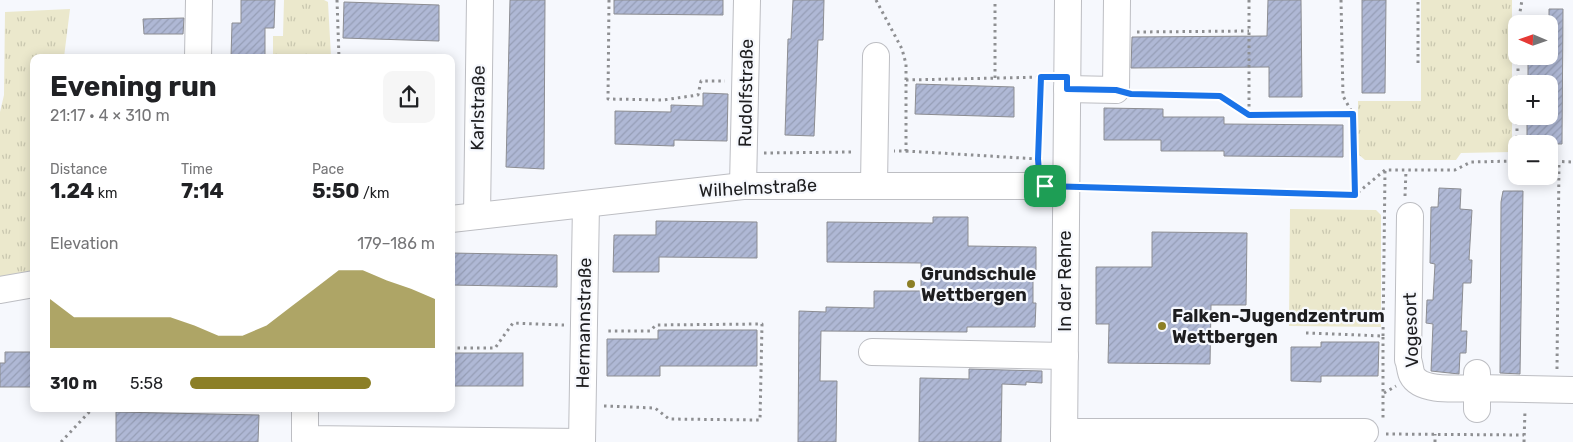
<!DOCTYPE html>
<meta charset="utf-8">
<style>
body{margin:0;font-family:Rubik,sans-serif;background:#f6f6f6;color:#202124;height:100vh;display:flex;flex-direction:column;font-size:19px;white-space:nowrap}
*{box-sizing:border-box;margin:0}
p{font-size:16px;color:#757577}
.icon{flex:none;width:28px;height:28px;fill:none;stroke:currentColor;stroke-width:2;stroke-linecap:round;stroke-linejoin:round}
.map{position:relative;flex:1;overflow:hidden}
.panel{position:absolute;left:30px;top:54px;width:425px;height:358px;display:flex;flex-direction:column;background:#fff;border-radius:10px;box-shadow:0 2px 12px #0003}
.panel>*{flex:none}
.needle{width:32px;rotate:272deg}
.tools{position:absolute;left:1508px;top:15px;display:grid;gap:10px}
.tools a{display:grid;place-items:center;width:50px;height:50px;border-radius:10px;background:#fff;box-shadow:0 2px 12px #0003;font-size:25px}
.pin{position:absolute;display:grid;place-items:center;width:42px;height:42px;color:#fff;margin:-21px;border-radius:10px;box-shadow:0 2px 8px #0006}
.round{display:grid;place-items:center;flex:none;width:52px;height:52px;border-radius:10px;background:#f6f6f6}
.head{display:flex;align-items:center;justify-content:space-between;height:85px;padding:0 20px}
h1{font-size:28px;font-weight:700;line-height:38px}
.figures{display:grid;grid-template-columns:repeat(3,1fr);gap:8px;height:85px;padding:5px 20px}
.figures div{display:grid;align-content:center}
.figures b{font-size:21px;font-weight:700}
.figures small{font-size:14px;font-weight:400}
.figures p{font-size:14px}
.chart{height:140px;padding:10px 20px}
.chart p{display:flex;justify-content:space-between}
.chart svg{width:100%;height:90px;margin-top:5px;fill:#8c7f26;opacity:.7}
ul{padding:0 20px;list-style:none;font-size:16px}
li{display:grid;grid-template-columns:80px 60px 1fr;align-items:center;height:38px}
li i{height:12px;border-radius:6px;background:#8c7f26}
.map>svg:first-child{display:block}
.park{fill:url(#park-tufts)}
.building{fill:url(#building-hatch);stroke:#8c8d92}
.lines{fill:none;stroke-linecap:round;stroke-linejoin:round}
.minor-casing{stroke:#bdbec3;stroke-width:28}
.path{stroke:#8e8f92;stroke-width:3;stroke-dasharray:2.5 4;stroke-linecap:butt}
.minor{stroke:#fff;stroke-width:26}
.route-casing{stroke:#fff;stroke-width:10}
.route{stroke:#1a73e8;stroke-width:6}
.poi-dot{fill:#8c7f26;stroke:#f6f8fd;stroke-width:2}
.labels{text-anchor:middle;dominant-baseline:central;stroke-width:4.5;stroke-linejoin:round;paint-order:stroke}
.street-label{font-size:18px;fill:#1d1d1f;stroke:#f6f8fd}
.poi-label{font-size:18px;font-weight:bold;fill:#1d1d1f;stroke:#f6f8fd;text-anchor:start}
</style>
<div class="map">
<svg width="1573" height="442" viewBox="0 0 1573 442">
<defs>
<pattern id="park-tufts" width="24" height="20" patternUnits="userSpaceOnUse" patternTransform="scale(1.25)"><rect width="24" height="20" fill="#ebe8cc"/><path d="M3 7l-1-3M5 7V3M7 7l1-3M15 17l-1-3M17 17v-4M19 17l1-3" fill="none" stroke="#c9c7af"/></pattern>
<pattern id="building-hatch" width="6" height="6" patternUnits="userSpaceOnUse" patternTransform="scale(1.25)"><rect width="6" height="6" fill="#afb8d5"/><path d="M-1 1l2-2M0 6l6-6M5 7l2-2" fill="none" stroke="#969eb6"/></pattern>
</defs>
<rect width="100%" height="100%" fill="#f6f8fd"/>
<g class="park">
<path d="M 284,0 L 324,0 L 328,2 L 331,57 L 273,57 L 273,36 L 283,36 Z"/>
<path d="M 1421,0 L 1512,0 L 1512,152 L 1461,153 L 1456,160 L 1365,160 L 1358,154 L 1358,101 L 1421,101 Z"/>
<path d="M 70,9 L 64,57 L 34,58 L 34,277 L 0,283 L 0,112 L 4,95 L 5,12 Z"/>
<path d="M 1290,209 L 1376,210 L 1381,215 L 1381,327 L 1289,326 Z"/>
</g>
<g class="building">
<path d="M 241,0 L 275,0 L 274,28 L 265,28 L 265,58 L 231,58 L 232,23 L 241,23 Z"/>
<path d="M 510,0 L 545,0 L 544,169 L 506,167 Z"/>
<path d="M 614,0 L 723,0 L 723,15 L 614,14 Z"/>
<path d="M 793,0 L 824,0 L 823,40 L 818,40 L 814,136 L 785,135 L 788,39 L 791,39 Z"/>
<path d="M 1268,0 L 1301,0 L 1302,97 L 1269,97 L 1269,67 L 1131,68 L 1132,37 L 1267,36 Z"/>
<path d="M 1362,0 L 1386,0 L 1385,93 L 1362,93 Z"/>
<path d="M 344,2 L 439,5 L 439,41 L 343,38 Z"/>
<path d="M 1549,9 L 1563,9 L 1562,144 L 1527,144 L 1527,116 L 1549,116 L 1549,84 L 1528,84 L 1528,56 L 1549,56 Z"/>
<path d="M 184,18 L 183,34 L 144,34 L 143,19 Z"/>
<path d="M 916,84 L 1014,87 L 1014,117 L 915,114 Z"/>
<path d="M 703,93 L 728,94 L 727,141 L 674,140 L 674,146 L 615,144 L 615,111 L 671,112 L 671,105 L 703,106 Z"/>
<path d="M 1104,108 L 1163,109 L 1163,117 L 1224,117 L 1224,124 L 1343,125 L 1343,157 L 1224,156 L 1224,151 L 1161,151 L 1161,140 L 1104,140 Z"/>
<path d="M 1439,188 L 1461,189 L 1460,209 L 1472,210 L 1469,260 L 1472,260 L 1471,283 L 1463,283 L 1461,331 L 1467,331 L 1466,353 L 1460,353 L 1459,374 L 1431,371 L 1433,324 L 1426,323 L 1427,300 L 1433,300 L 1435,264 L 1430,263 L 1431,207 L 1438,207 Z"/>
<path d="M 1503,191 L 1523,191 L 1520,374 L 1500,373 L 1501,202 Z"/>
<path d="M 933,217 L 968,217 L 968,246 L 1036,247 L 1036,270 L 1033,270 L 1033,303 L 1036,303 L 1035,327 L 967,327 L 967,332 L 821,331 L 820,381 L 837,381 L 836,442 L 798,442 L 799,311 L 826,312 L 826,307 L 874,308 L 874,291 L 921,291 L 921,263 L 827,262 L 827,222 L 933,223 Z"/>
<path d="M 656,221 L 757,222 L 757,258 L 659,257 L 659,272 L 613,272 L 614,235 L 656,235 Z"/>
<path d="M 1152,232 L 1247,233 L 1246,305 L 1211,305 L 1210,364 L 1108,363 L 1109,324 L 1096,324 L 1096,267 L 1152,267 Z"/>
<path d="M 451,253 L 557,255 L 557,287 L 451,285 Z"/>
<path d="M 658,330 L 757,330 L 757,366 L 660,366 L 660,376 L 607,376 L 607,339 L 658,339 Z"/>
<path d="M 1321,342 L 1379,342 L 1378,376 L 1321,376 L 1321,382 L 1291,381 L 1291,347 L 1321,347 Z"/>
<path d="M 5,352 L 34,352 L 34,387 L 0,387 L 0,363 L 5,363 Z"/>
<rect x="451" y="353" width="72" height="33"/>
<path d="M 969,369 L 1042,371 L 1042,383 L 1026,382 L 1026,385 L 1002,384 L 1001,442 L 919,442 L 920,378 L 969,379 Z"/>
<path d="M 116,412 L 259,415 L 258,442 L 116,442 Z"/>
</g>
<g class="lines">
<defs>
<g id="minor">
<path d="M 198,58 L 199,0"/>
<path d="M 1067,89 L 1116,90 L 1117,0"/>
<path d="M 874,185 L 876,56"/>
<path d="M 743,186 L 747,0"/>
<path d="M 477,216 L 480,0"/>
<path d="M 1410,216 L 1408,360 C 1410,364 1410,371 1412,375 C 1421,393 1460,388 1477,388 L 1477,373"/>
<path d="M 451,219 L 743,186 L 1066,186"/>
<path d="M 0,290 L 34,284"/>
<path d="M 872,352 L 1065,356"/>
<path d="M 305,408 L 305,439 L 582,442"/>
<path d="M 1477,409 L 1477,388 L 1573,390"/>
<path d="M 1064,432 L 1365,432"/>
<path d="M 582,442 L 586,204"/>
<path d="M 1064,442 L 1068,0"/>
</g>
</defs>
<use href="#minor" class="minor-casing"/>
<g class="path">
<path d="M 337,0 L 339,58"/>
<path d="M 609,0 L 608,99 L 663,100 L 698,95 L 701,81 L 725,81"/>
<path d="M 876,0 L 902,49 L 906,64 L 906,151 L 894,151"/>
<path d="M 1249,0 L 1249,115 L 1353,114"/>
<path d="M 1341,0 L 1343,96 L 1353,114 L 1355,195"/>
<path d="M 1518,24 L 1522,0"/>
<path d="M 1137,32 L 1249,31"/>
<path d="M 1418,63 L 1418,0"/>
<path d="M 995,78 L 995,0"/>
<path d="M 906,80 L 1047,77"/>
<path d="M 1518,84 L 1518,56"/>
<path d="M 1135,94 L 1220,96 L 1248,114"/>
<path d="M 1517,144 L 1517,116"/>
<path d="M 906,151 L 1038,159 L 1039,164"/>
<path d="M 764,153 L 853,152"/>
<path d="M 1038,159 L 1041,77"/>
<path d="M 1549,161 L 1573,162"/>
<path d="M 1086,187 L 1355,195 L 1385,170 L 1455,170 L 1471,162 L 1516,161"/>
<path d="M 1405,196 L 1406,170"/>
<path d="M 1306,333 L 1383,336 L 1383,418 L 1381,419"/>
<path d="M 1383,336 L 1385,171"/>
<path d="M 451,348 L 495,348 L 513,323 L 564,325"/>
<path d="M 1557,369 L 1559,161"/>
<path d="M 1384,393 L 1396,386"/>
<path d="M 604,406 L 655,408 L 669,419 L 760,420 L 762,324 L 656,325 L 650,331 L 605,331"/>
<path d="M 1386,434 L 1524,435"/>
<path d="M 61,442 L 93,408"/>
<path d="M 1435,442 L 1435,434"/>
<path d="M 1524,442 L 1525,410"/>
</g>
<use href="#minor" class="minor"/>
</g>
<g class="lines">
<defs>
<path id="route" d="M 1041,77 L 1067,77 L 1067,89 L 1116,90 L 1131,94 L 1220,96 L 1249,115 L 1353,114 L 1355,195 L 1045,186 L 1039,172 L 1038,159 Z"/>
</defs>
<use href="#route" class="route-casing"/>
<use href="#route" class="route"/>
</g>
<g class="poi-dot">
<circle cx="911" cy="284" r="5"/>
<circle cx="1162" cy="326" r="5"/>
</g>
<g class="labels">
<g class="street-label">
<text transform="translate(746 93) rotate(-89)">Rudolfstraße</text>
<text transform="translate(478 108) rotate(-89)">Karlstraße</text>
<text transform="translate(758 188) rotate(-3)">Wilhelmstraße</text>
<text transform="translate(1065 281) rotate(-90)">In der Rehre</text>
<text transform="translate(584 323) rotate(-89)">Hermannstraße</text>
<text transform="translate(1411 330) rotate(-92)">Vogesort</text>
</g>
<g class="poi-label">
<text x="921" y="274">Grundschule<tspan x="921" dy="21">Wettbergen</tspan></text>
<text x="1172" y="316">Falken-Jugendzentrum<tspan x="1172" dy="21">Wettbergen</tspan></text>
</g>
</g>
</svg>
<div class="tools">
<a><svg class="needle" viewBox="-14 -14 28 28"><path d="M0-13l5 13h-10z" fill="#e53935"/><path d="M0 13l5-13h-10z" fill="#757577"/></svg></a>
<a>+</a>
<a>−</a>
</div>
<div class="pin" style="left:1045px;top:186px;background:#1e9e55"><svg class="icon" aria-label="arrive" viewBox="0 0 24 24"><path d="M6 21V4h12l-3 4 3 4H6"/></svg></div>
<section class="panel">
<div class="head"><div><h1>Evening run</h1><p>21:17 · 4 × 310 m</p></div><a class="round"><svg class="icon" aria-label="share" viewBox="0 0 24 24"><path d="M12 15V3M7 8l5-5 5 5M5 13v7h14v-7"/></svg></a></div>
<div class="figures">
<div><p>Distance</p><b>1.24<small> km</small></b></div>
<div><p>Time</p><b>7:14</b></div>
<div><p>Pace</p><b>5:50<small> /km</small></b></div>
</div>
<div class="chart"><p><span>Elevation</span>179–186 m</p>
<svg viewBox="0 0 160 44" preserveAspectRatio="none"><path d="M0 44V20L10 29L20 29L30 29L40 29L50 29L60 33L70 38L80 38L90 33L100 24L110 15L120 6L130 6L140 11L150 15L160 20V44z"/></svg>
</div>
<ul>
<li><b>310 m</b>5:58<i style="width:74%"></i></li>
</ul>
</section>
</div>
